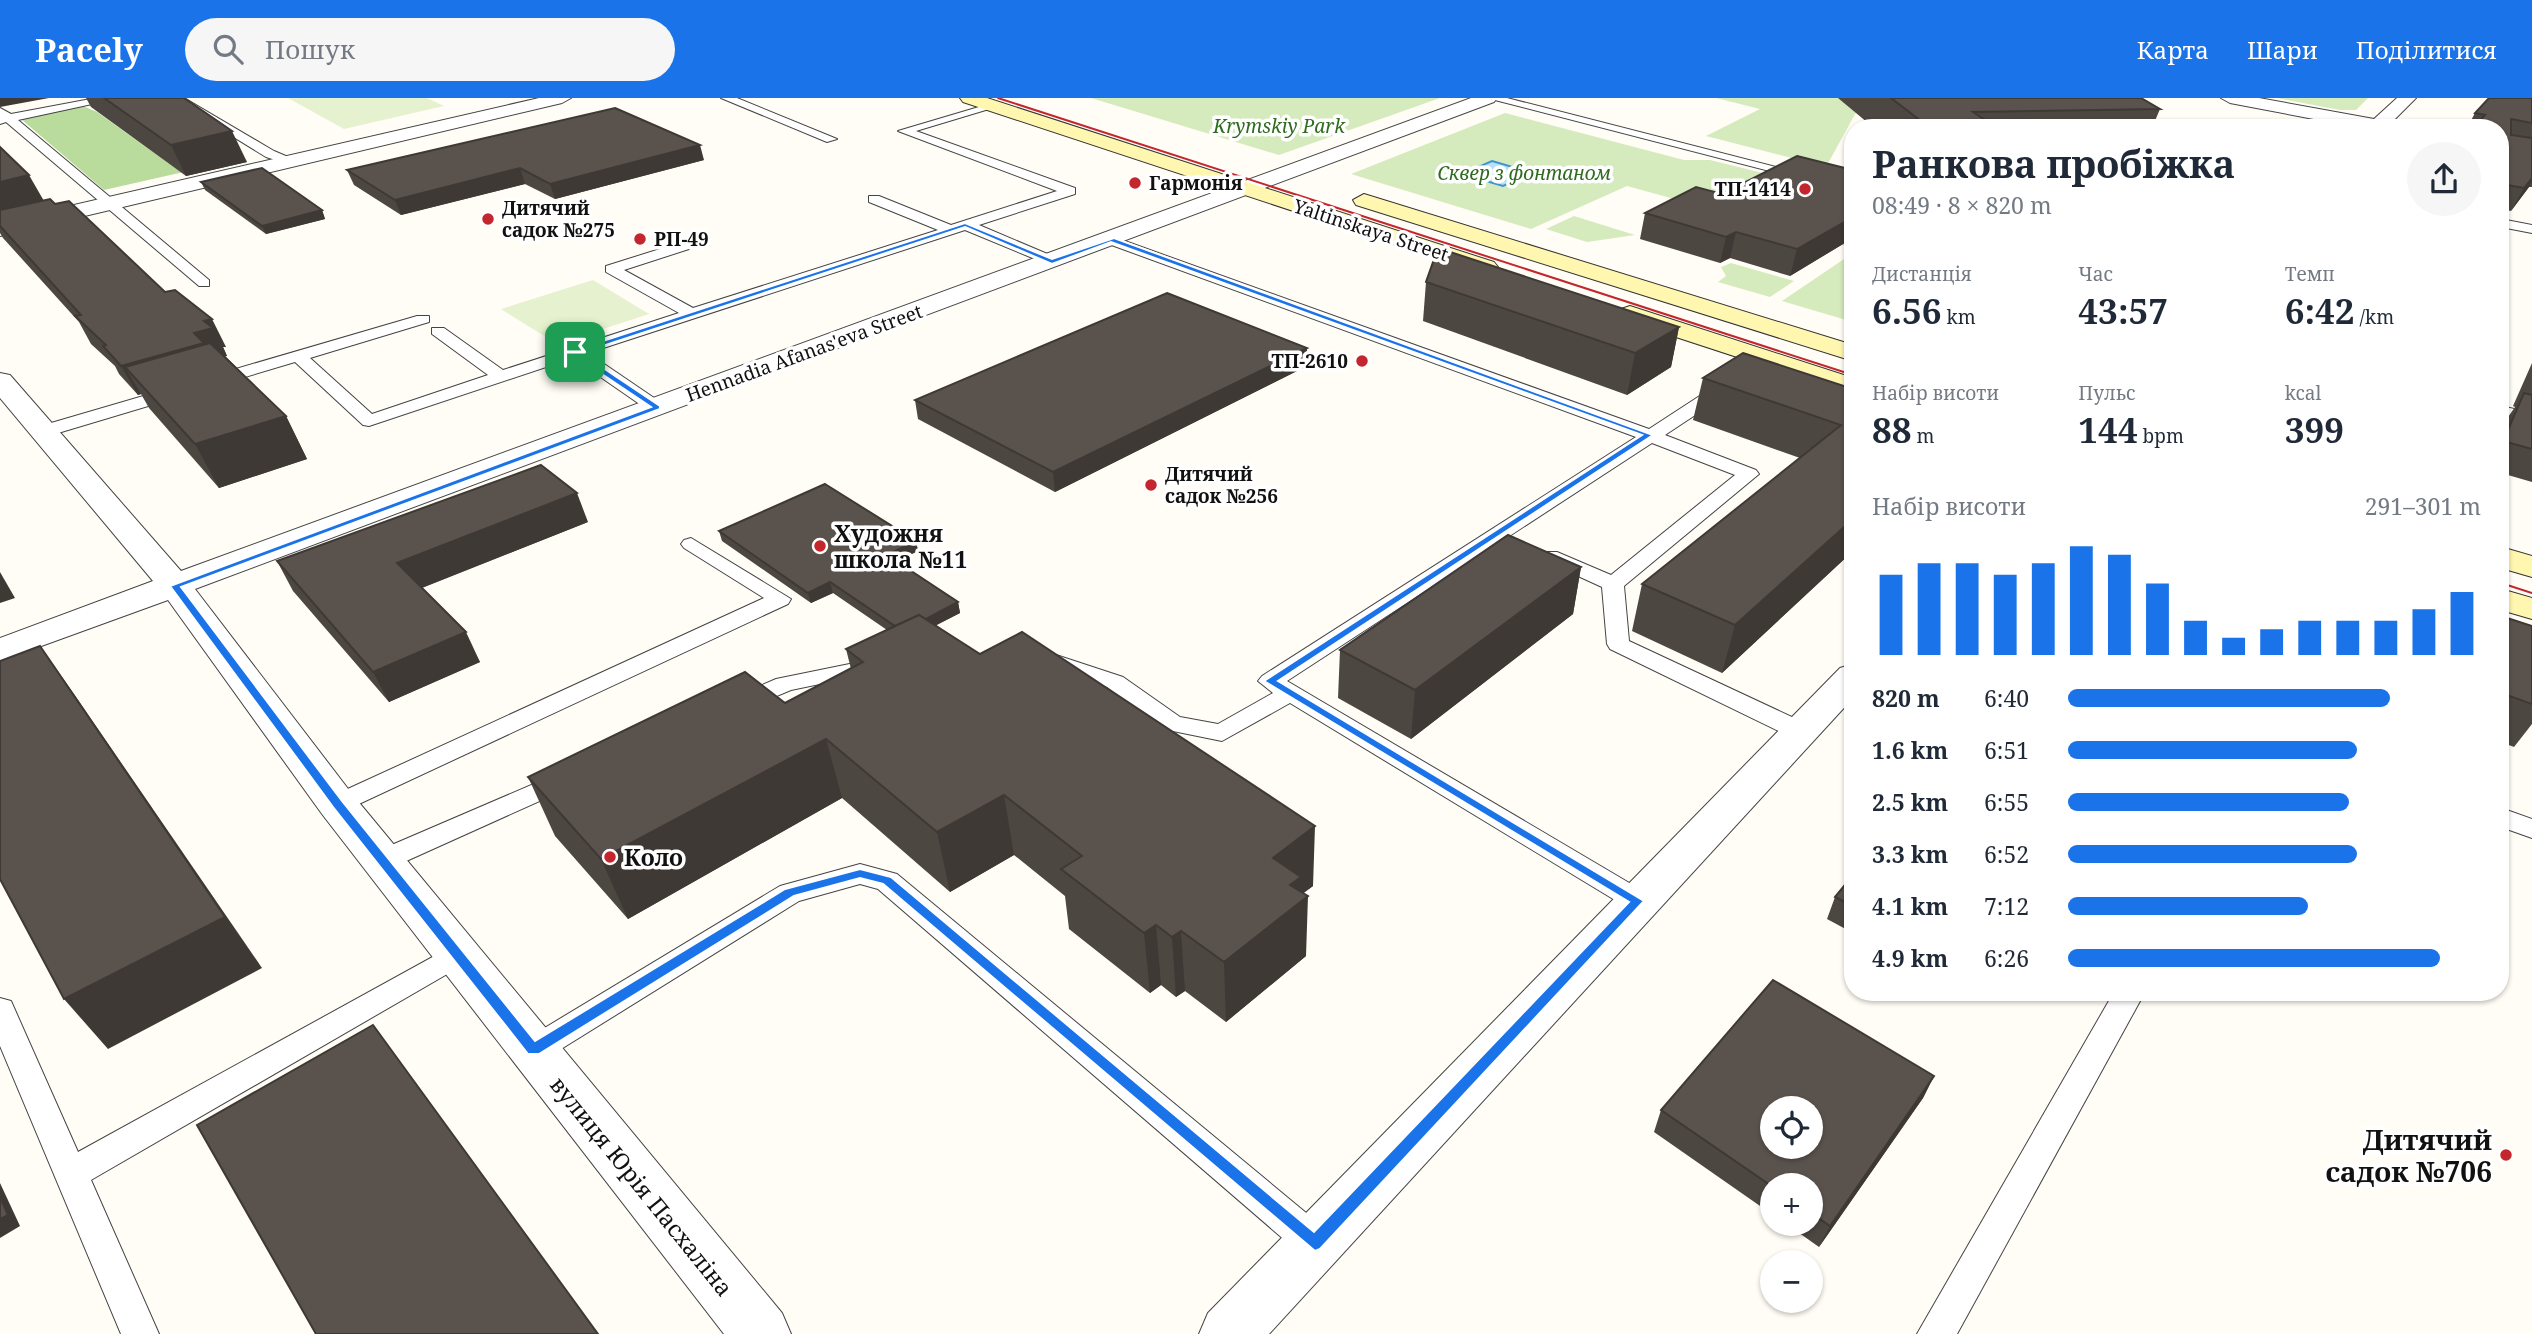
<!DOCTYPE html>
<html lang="uk">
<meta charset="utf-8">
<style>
body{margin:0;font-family:"Noto Serif",serif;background:#f6f6f7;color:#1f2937;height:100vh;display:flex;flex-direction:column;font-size:26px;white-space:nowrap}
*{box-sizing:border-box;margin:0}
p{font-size:23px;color:#747a83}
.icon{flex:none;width:38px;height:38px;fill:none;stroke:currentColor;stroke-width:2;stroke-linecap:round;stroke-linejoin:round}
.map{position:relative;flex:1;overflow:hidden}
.drawer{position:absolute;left:1844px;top:21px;width:665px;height:882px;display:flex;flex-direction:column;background:#fff;border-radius:28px;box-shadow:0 2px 5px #0004}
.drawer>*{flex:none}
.controls{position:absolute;left:1760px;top:998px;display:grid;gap:14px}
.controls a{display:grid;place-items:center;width:63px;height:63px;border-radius:50%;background:#fff;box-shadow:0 2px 5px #0004;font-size:35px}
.pin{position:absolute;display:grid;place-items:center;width:60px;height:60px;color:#fff;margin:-30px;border-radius:14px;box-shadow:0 4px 10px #0006}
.round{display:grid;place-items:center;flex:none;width:74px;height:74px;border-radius:37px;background:#f6f6f7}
.overview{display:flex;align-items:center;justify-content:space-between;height:119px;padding:0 28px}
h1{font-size:38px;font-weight:700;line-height:52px}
.metrics{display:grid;grid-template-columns:repeat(3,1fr);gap:10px;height:119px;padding:7px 28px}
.metrics div{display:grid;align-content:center}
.metrics b{font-size:35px;font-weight:700}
.metrics small{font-size:19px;font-weight:400}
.metrics p{font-size:19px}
.chart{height:196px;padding:14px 28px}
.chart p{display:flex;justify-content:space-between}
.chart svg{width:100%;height:126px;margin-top:7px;stroke:#1a73e8;stroke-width:6}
ul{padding:0 28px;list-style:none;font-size:23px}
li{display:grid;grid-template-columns:112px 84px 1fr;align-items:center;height:52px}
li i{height:18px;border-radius:9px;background:#1a73e8}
header{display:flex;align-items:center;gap:42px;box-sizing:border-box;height:98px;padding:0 35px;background:#1a73e8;color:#fff}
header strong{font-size:33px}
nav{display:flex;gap:38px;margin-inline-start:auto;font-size:24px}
.search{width:490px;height:63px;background:#f6f6f7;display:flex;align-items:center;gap:18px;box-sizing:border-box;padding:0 24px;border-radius:38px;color:#747a83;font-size:26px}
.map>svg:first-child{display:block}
.green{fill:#d5ebbd}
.forest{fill:#b9dc9c}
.pitch{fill:#e6f2cf}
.water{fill:#b9e0f7;stroke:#3f96cf;stroke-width:2}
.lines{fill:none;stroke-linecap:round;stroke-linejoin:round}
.lane-casing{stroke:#444;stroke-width:2}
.street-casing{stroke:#444;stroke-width:2}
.secondary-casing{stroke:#333;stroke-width:2}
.lane{fill:#fff;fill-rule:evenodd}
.street{fill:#fff;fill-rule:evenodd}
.secondary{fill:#fff6b0;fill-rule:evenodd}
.tram{stroke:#c4262e;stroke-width:2}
.wall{fill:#4d4742}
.shaded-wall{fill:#3f3936}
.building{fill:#5a524d;stroke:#3f3936;stroke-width:2;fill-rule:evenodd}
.route{fill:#1a73e8;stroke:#fff;stroke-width:2;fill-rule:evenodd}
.poi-dot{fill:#c4262e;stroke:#fff;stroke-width:2.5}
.labels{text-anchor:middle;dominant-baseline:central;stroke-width:7;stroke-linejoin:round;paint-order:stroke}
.far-park-label{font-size:19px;font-style:italic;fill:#2f6b1f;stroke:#fff}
.far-poi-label{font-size:19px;font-weight:bold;fill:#111;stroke:#fff;text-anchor:start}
.far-street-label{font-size:19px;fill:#111;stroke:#fff}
.poi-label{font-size:23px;font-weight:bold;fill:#111;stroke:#fff;text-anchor:start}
.street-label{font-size:23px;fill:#111;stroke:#fff}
.near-poi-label{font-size:28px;font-weight:bold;fill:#111;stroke:#fff;text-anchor:end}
</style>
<header>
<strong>Pacely</strong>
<div class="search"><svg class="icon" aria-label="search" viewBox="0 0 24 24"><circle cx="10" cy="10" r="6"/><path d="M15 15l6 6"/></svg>Пошук</div>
<nav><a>Карта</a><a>Шари</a><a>Поділитися</a></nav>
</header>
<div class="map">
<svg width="2532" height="1236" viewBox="0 0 2532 1236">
<rect width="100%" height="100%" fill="#fffdf5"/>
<g class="green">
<path d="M 1091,0 L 1440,0 L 1279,57 Z"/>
<path d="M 1716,0 L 1851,0 L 1860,7 L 1826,69 L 1706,38 L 1760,11 Z"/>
<path d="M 2277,0 L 2368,0 L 2356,12 L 2340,12 Z"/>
<path d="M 1505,15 L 1684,62 L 1710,62 L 1853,97 L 1853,150 L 1627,88 L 1531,131 L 1351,76 Z"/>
<path d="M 1574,118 L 1635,137 L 1587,144 L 1546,131 Z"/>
<path d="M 1853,155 L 1853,224 L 1782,203 Z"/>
<path d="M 1731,165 L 1794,183 L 1770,199 L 1718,184 L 1726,178 L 1721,169 Z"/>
</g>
<path class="forest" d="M 83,8 L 97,14 L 178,72 L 241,61 L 104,92 L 21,21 Z"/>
<g class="pitch">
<path d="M 288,0 L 427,0 L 444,8 L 344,31 Z"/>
<path d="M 593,182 L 649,216 L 557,246 L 501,211 Z"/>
</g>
<path class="water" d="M 1492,63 L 1533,75 L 1503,88 L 1462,76 Z"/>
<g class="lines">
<defs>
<g id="lane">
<path d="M 96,0 L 120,0 L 18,22 L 209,182 L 209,188 L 199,188 L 6,24 L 0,26 L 0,10 L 11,16 Z"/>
<path d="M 170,0 L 184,0 L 274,53 L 300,64 L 294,68 L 266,59 Z"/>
<path d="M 721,0 L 737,0 L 837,41 L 827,44 Z"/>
<path d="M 1487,0 L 1507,0 L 1811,78 L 1804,82 Z"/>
<path d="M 989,6 L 999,8 L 916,33 L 1075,90 L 1075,96 L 979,127 L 1057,160 L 1057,166 L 1047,166 L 965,132 L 588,255 L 663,306 L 666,310 L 663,314 L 651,314 L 573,260 L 369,328 L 363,327 L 295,264 L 48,338 L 34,338 L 32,334 L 34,330 L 417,218 L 429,218 L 429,224 L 310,260 L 372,316 L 488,277 L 432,236 L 432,230 L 444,230 L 503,272 L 679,215 L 606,174 L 606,168 L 679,145 L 689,145 L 689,151 L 624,172 L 693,210 L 938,132 L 869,104 L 869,98 L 879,98 L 951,127 L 1057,93 L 898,33 Z"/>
<path d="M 2501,121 L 2532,127 L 2532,135 L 2501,129 Z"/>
<path d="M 1111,138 L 1649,331 L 1718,286 L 1730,286 L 1733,290 L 1730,294 L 1665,337 L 1756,372 L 1759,376 L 1624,488 L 1629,543 L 1809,627 L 1812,633 L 1809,639 L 1791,639 L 1610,551 L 1607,546 L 1602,489 L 1543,462 L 1539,458 L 1543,454 L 1557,454 L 1611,477 L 1735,377 L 1652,345 L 1287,583 L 1648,796 L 1652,803 L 1648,810 L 1638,814 L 1628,810 L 1290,605 L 1222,643 L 1163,631 L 1107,589 L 1042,567 L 1038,562 L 1042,557 L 1050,555 L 1123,579 L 1180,619 L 1218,626 L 1273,595 L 1258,583 L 1262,578 L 1636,339 L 1106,145 L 1106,139 Z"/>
<path d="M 2501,308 L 2532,315 L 2532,326 L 2501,318 Z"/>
<path d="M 691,440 L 791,501 L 788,506 L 346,712 L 337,715 L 328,712 L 324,706 L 328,700 L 764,500 L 684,450 L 681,446 L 684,442 Z"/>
<path d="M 879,560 L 887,562 L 891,567 L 887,572 L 791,592 L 739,614 L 730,611 L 727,606 L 730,601 L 776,581 Z"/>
<path d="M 564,673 L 573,676 L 577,682 L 573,688 L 393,769 L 383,772 L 373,769 L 369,762 L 373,755 Z"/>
<path d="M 2501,710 L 2532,721 L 2532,740 L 2501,729 Z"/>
<path d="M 860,766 L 897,776 L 1328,1133 L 1333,1145 L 1328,1157 L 1315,1162 L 1302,1157 L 878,791 L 860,786 L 799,803 L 545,961 L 534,965 L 523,961 L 518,952 L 523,943 L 780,788 Z"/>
<path d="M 458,845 L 468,848 L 473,856 L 468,864 L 91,1082 L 159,1236 L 121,1236 L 0,948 L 0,900 L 11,903 L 15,912 L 78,1054 Z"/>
<path d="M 2114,894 L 2145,894 L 1957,1236 L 1917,1236 Z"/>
</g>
<g id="street">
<path d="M 539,0 L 571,0 L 562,5 L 0,138 L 0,124 Z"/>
<path d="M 1471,0 L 1497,0 L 1494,4 L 195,491 L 352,696 L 782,1215 L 791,1236 L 724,1236 L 322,716 L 168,502 L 0,563 L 0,540 L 153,483 L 0,300 L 0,275 L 10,277 L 181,473 Z"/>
<path d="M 2221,0 L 2259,0 L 2374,21 L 2397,0 L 2416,0 L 2392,24 L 2402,30 L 2361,30 L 2230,5 Z"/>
<path d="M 1853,566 L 1853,600 L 1269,1236 L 1199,1236 L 1208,1215 L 1840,570 Z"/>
</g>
<g id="secondary">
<path d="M 960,0 L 987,0 L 1494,164 L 1498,169 L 1494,174 L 1478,174 L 963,4 Z"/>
<path d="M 1364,96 L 1853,247 L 1853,263 L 1356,107 L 1353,102 Z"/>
<path d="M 1630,208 L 1853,280 L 1853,297 L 1621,221 L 1617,216 L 1621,211 Z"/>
<path d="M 2501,449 L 2532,458 L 2532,479 L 2501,470 Z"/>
<path d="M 2501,491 L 2532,500 L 2532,521 L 2501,512 Z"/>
</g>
</defs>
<use href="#lane" class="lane-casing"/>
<use href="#street" class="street-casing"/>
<use href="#secondary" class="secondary-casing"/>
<use href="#lane" class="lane"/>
<use href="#street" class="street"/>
<use href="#secondary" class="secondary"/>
<g class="tram">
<path d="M 998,0 L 1853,277"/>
<path d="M 2501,485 L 2532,495"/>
</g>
</g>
<g class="wall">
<path d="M 86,0 L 184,0 L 247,64 L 186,78 L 91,9 Z"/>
<path d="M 1838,0 L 2141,0 L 2160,11 L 2152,30 L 1874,30 Z"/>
<path d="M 2532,0 L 2532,89 L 2529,89 L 2511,113 L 2501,111 L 2501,30 L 2467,30 L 2475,15 Z"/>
<path d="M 0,49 L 43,102 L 55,106 L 165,194 L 226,249 L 223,249 L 227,258 L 225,258 L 286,318 L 307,361 L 219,390 L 149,310 L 141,296 L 138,297 L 119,276 L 115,268 L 91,246 L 79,224 L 3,140 L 0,135 Z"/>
<path d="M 704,62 L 555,101 L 525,86 L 401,117 L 354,87 L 347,72 Z"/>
<path d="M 1853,72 L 1853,140 L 1790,178 L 1730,160 L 1720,165 L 1640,141 L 1645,115 L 1722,96 Z"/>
<path d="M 201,84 L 322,112 L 325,121 L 266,136 L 205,92 Z"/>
<path d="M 1426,184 L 1679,229 L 1671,269 L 1627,297 L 1423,223 Z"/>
<path d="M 1307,250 L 1307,268 L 1055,394 L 918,321 L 915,302 Z"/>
<path d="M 2532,265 L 2532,384 L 2501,375 L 2501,335 L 2506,322 L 2515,309 L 2513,308 Z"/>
<path d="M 1703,280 L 1853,291 L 1853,453 L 1722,575 L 1632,533 L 1642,486 L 1800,360 L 1693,322 Z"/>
<path d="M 588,424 L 422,490 L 480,564 L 389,604 L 293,493 L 277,463 Z"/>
<path d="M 719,433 L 916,443 L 918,453 L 897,463 L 958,504 L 960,515 L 936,527 L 1313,788 L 1303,795 L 1306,858 L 1226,924 L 1185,893 L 1176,899 L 1161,887 L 1150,895 L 1069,831 L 1065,798 L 1014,757 L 950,794 L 842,700 L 628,821 L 555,738 L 528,679 L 785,605 L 851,571 L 846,551 L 887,532 L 833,495 L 811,505 L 722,443 Z"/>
<path d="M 1581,469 L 1573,516 L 1411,641 L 1338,600 L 1340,552 Z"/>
<path d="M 2501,518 L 2532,528 L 2532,626 L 2514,649 L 2501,644 Z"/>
<path d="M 1853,777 L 1853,835 L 1827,821 L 1835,799 Z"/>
<path d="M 1963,894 L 1985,894 L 1980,903 Z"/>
<path d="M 1934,978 L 1923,1000 L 1819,1149 L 1785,1125 L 1811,1125 L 1811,1087 L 1773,1087 L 1773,1117 L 1654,1034 L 1661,1012 Z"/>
</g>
<g class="shaded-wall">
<path d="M 0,0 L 49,0 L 0,9 Z"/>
<path d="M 232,33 L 247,64 L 186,78 L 171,47 Z"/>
<path d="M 700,47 L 704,62 L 555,101 L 550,86 Z"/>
<path d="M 520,70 L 525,86 L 401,117 L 395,102 Z"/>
<path d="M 29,77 L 48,110 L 0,121 L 0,84 Z"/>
<path d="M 2532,80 L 2532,84 L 2529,89 L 2511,113 L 2524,90 Z"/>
<path d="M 322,112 L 325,121 L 266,136 L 262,128 Z"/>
<path d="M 1853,119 L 1853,140 L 1790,178 L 1797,151 Z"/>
<path d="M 1736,134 L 1730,160 L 1720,165 L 1726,139 Z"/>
<path d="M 212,221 L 226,249 L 223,249 L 227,258 L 213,262 L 125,269 L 141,296 L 138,297 L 121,268 L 194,235 L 204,223 Z"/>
<path d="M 1679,229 L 1671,269 L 1627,297 L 1635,255 Z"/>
<path d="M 1307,250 L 1307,268 L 1055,394 L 1053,374 Z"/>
<path d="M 286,318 L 307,361 L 219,390 L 195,346 Z"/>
<path d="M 577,395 L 588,424 L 411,494 L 397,465 Z"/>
<path d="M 1853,421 L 1853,453 L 1722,575 L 1735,527 Z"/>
<path d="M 916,443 L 918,453 L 889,467 L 887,457 Z"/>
<path d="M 1581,469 L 1573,516 L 1411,641 L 1415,592 Z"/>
<path d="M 0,474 L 15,500 L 0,505 Z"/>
<path d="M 830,484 L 833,495 L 811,505 L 808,495 Z"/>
<path d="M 958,504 L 960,515 L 904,544 L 902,533 Z"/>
<path d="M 466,534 L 480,564 L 389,604 L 373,574 Z"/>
<path d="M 40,548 L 74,596 L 262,870 L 108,951 L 64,901 Z"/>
<path d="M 826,641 L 842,700 L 628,821 L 601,761 Z"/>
<path d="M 1004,697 L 1014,757 L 950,794 L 937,734 Z"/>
<path d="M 1315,728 L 1313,788 L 1301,797 L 1308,798 L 1306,858 L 1226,924 L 1224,864 L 1273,760 Z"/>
<path d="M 1156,827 L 1161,887 L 1150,895 L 1144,835 Z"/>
<path d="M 1181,833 L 1185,893 L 1176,899 L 1172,839 Z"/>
<path d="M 1934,978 L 1923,1000 L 1819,1149 L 1830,1128 Z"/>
<path d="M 0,1085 L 20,1128 L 0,1140 Z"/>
</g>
<g class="building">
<path d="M 104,0 L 184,0 L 232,33 L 171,47 Z"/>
<path d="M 1891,0 L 2141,0 L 2160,11 L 1973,14 L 1997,30 L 1930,30 Z"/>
<path d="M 2489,0 L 2532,0 L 2532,25 L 2511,21 L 2511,37 L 2532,40 L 2532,80 L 2524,90 L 2501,86 L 2501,30 L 2473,30 L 2485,17 L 2475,15 Z"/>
<path d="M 615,10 L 700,47 L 550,86 L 520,70 L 395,102 L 347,72 Z"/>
<path d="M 0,49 L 29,77 L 0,84 Z"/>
<path d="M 1797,58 L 1853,72 L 1853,119 L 1797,151 L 1736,134 L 1726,139 L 1645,115 L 1696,89 L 1722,96 Z"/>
<path d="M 262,70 L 322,112 L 262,128 L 201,84 Z"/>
<path d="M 50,101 L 55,106 L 69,103 L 165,194 L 175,192 L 212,221 L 204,223 L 213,230 L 194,235 L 204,245 L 121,268 L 103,248 L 106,247 L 75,218 L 81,217 L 0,128 L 0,112 Z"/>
<path d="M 1438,150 L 1679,229 L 1635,255 L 1426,184 Z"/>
<path d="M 1167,195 L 1307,250 L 1053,374 L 915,302 Z"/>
<path d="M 210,245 L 286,318 L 195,346 L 125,269 Z"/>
<path d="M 1743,255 L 1853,291 L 1853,421 L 1735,527 L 1642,486 L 1841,327 L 1703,280 Z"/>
<path d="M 2524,295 L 2532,297 L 2532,351 L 2503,343 Z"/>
<path d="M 541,367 L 577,395 L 397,465 L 466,534 L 373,574 L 277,463 Z"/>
<path d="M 825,386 L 916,443 L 887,457 L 958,504 L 926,521 L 919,517 L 895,528 L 830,484 L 808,495 L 719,433 Z"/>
<path d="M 1508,437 L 1581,469 L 1415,592 L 1340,552 Z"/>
<path d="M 919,517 L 980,556 L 1022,534 L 1315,728 L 1273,760 L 1301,779 L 1290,787 L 1308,798 L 1224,864 L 1181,833 L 1172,839 L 1156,827 L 1144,835 L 1061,771 L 1082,758 L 1004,697 L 937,734 L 826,641 L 601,761 L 528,679 L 745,574 L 785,605 L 863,564 L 846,551 Z"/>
<path d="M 2501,518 L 2532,528 L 2532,606 L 2501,595 Z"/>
<path d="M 40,548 L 225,819 L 64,901 L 0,781 L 0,563 Z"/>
<path d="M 1853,777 L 1853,808 L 1835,799 Z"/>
<path d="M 1773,882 L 1934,978 L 1830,1128 L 1811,1115 L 1811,1087 L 1773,1087 L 1773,1089 L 1661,1012 ZM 1773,1010 L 1811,1010 L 1811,1048 L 1773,1048 Z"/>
<path d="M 373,927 L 598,1236 L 316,1236 L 197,1027 Z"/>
<path d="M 0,1099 L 8,1117 L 0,1121 Z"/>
</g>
<path class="route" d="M 965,125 L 1052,161 L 1114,140 L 1653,337 L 1278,583 L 1644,803 L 1320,1151 L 1315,1153 L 883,786 L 860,780 L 794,798 L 539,956 L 528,956 L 333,709 L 170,488 L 651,309 L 572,256 L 572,253 ZM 965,129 L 1052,166 L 1111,144 L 1642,337 L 1264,583 L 1629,804 L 1314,1134 L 891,779 L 860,771 L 785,791 L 535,943 L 342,703 L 181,489 L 660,311 L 660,308 L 581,255 Z"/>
<g class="poi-dot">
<circle cx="1135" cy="85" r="7"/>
<circle cx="1805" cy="91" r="7"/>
<circle cx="488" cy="121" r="7"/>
<circle cx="640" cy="141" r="7"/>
<circle cx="1362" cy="263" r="7"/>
<circle cx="1151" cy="387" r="7"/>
<circle cx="820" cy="448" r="7"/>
<circle cx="610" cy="759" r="7"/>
<circle cx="2506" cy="1057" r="7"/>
</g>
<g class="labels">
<g class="far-park-label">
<text x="1279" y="28">Krymskiy Park</text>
<text x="1524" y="75">Сквер з фонтаном</text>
</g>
<g class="far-poi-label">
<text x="1149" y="85">Гармонія</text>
<text x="1791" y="91" text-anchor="end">ТП-1414</text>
<text x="502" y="110">Дитячий<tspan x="502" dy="22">садок №275</tspan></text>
<text x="654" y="141">РП-49</text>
<text x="1348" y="263" text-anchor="end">ТП-2610</text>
<text x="1165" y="376">Дитячий<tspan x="1165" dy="22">садок №256</tspan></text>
</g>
<g class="far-street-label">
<text transform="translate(1371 132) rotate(18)">Yaltinskaya Street</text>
<text transform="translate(804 255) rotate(-20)">Hennadia Afanas'eva Street</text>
</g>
<g class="poi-label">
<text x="834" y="435">Художня<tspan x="834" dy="26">школа №11</tspan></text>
<text x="624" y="759">Коло</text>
</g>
<g class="street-label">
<text transform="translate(642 1088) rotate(51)">вулиця Юрія Пасхаліна</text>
</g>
<g class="near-poi-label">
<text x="2492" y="1041">Дитячий<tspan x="2492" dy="32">садок №706</tspan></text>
</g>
</g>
</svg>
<div class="controls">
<a><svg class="icon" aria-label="locate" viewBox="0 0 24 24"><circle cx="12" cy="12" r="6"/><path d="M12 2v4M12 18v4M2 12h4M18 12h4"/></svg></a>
<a>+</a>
<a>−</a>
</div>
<div class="pin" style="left:575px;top:254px;background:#1e9e55"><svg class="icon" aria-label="arrive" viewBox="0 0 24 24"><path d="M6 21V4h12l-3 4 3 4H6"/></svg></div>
<section class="drawer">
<div class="overview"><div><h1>Ранкова пробіжка</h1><p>08:49 · 8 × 820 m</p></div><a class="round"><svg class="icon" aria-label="share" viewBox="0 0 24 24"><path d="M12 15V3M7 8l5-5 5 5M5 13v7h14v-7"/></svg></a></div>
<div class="metrics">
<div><p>Дистанція</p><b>6.56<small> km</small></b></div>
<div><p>Час</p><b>43:57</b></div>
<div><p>Темп</p><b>6:42<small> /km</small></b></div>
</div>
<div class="metrics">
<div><p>Набір висоти</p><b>88<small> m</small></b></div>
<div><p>Пульс</p><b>144<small> bpm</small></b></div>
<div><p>kcal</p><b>399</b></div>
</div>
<div class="chart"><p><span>Набір висоти</span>291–301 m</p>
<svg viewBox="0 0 160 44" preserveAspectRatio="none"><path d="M5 44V16M15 44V12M25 44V12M35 44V16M45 44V12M55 44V6M65 44V9M75 44V19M85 44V32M95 44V38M105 44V35M115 44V32M125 44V32M135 44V32M145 44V28M155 44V22"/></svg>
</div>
<ul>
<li><b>820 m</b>6:40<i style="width:78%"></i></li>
<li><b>1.6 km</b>6:51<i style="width:70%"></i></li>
<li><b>2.5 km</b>6:55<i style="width:68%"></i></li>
<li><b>3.3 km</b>6:52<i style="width:70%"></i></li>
<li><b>4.1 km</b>7:12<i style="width:58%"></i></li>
<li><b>4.9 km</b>6:26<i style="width:90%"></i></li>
</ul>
</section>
</div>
